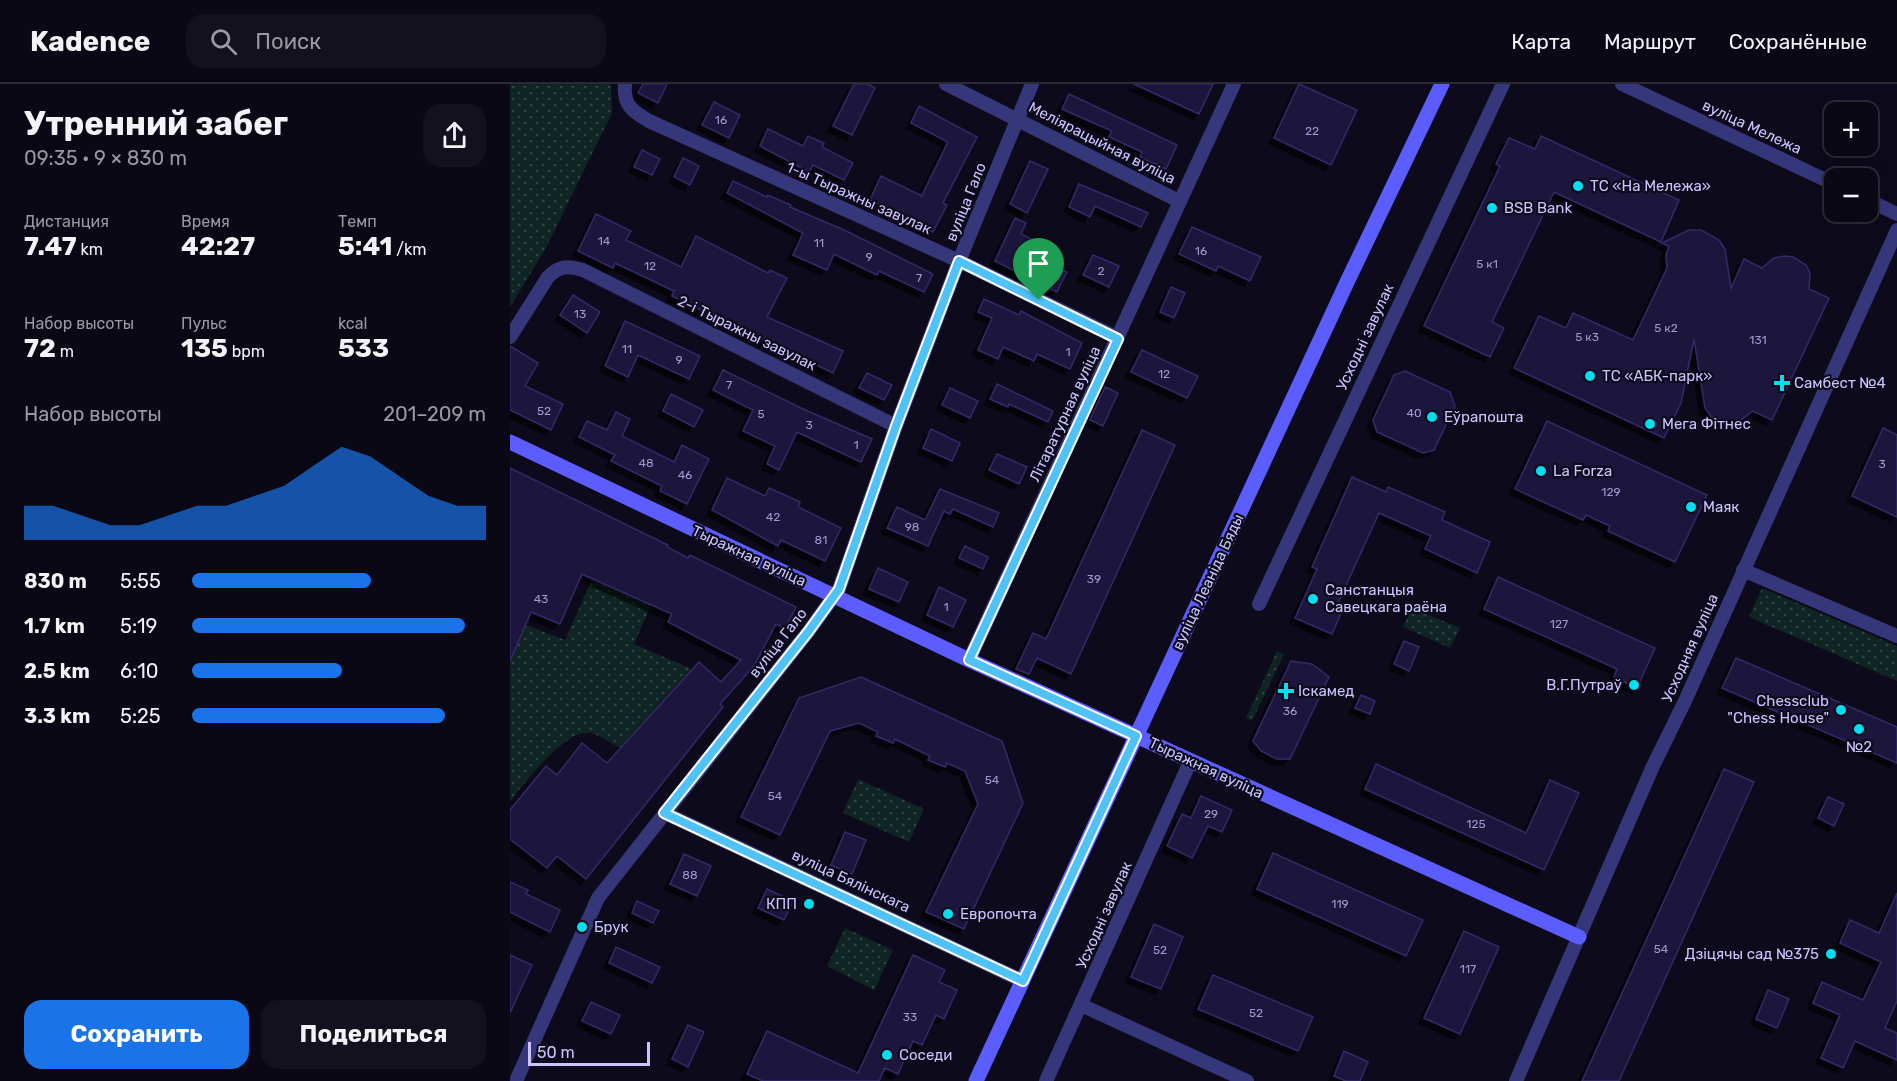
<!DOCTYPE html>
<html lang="ru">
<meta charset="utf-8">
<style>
body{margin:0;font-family:Rubik,sans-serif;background:#13111d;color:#f1f3f6;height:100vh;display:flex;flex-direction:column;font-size:22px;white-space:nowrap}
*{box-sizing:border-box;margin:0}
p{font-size:20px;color:#999aa0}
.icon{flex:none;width:33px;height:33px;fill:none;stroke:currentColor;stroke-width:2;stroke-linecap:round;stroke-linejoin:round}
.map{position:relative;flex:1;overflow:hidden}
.sheet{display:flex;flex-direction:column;background:#0a0814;width:510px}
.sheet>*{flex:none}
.tools{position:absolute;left:1314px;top:18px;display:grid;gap:12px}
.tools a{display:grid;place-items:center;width:54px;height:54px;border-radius:12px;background:#0a0814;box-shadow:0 6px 24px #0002,0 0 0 2px #2a2934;font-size:30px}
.scale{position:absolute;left:18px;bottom:15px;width:122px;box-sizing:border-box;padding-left:6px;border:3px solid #cac5ff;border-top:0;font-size:16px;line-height:21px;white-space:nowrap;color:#cac5ff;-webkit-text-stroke:4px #0d0b1b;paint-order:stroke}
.pin{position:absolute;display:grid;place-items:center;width:51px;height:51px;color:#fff;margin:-62px -26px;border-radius:50% 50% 50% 0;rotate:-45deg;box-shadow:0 0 6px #0007}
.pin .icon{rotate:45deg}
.round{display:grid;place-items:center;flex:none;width:63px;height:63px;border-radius:18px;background:#13111d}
.overview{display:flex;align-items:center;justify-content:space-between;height:102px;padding:0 24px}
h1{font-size:33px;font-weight:700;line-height:45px}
.figures{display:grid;grid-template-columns:repeat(3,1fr);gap:9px;height:102px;padding:6px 24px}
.figures div{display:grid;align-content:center}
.figures b{font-size:26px;font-weight:700}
.figures small{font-size:16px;font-weight:400}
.figures p{font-size:16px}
.chart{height:168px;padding:12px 24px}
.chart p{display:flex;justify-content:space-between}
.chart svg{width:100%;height:108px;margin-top:6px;fill:#1a73e8;opacity:.7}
.cta{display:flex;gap:12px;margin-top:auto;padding:12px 24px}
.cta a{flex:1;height:69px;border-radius:18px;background:#1a73e8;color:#fff;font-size:24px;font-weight:700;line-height:69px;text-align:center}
.cta a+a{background:#13111d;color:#f1f3f6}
ul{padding:0 24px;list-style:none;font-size:20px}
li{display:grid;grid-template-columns:96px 72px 1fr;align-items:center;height:45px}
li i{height:15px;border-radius:8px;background:#1a73e8}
header{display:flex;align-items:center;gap:36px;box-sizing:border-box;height:84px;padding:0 30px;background:#0a0814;border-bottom:2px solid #2a2934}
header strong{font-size:28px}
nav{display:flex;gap:33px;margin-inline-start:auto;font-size:21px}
.search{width:420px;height:54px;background:#13111d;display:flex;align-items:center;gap:15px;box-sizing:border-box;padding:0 21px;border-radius:18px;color:#999aa0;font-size:22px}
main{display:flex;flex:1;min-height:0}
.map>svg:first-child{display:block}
.grass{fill:url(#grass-dots)}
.building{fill:#1d173c;stroke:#342968;stroke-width:1.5;filter:url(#shadow)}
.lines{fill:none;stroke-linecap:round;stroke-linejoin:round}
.street{stroke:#36367b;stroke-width:14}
.secondary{stroke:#5c5dff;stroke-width:15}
.route-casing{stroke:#fff;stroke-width:12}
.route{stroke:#4fc3f7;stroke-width:8}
.poi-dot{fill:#00dff0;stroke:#0d0b1b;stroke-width:2}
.labels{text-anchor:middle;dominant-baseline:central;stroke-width:4.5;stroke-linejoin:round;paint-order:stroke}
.number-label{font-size:12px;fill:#9f9ace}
.street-label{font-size:15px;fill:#cac5ff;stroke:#0d0b1b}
.poi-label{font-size:15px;fill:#cac5ff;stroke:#0d0b1b;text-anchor:start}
</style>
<header>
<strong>Kadence</strong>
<div class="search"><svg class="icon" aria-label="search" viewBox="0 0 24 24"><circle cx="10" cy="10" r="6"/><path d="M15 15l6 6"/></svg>Поиск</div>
<nav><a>Карта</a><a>Маршрут</a><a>Сохранённые</a></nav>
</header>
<main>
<section class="sheet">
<div class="overview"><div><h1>Утренний забег</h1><p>09:35 · 9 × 830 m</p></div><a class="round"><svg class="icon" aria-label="share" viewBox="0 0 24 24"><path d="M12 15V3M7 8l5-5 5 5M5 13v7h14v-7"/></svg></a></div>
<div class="figures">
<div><p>Дистанция</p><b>7.47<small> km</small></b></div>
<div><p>Время</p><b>42:27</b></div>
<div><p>Темп</p><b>5:41<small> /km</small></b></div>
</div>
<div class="figures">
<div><p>Набор высоты</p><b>72<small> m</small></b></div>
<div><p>Пульс</p><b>135<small> bpm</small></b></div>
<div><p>kcal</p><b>533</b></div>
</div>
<div class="chart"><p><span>Набор высоты</span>201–209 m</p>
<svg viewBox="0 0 160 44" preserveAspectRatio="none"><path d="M0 44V30L10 30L20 34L30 38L40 38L50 34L60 30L70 30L80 26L90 22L100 14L110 6L120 10L130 18L140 26L150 30L160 30V44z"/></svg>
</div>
<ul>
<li><b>830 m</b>5:55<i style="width:61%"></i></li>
<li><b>1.7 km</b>5:19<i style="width:93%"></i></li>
<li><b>2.5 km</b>6:10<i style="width:51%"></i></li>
<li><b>3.3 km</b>5:25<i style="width:86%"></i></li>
</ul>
<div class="cta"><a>Сохранить</a><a>Поделиться</a></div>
</section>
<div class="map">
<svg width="1387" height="997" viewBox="0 0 1387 997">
<defs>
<pattern id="grass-dots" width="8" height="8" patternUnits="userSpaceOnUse" patternTransform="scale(1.5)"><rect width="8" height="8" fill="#0e2524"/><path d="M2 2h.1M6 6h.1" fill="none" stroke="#304345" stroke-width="1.8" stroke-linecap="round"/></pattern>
<filter id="shadow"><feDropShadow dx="-5.5" dy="5.5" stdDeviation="0" flood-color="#0009"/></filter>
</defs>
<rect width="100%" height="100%" fill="#0d0b1b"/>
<g class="grass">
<path d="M 0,0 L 101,0 L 102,29 L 36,164 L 0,223 Z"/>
<path d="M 82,495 L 141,521 L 124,560 L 182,585 L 111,664 C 102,660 91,652 81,649 C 55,644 16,698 0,717 L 0,559 L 7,561 L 16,541 L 55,556 Z"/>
<path d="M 1252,504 L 1387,562 L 1387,597 L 1239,533 Z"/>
<path d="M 902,524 L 950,544 L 940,564 L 893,543 Z"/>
<path d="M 767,567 L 774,570 L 742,637 L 736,634 Z"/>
<path d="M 348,695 L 414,725 L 399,758 L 333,729 Z"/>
<path d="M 335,844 L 383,866 L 364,906 L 317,882 Z"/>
</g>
<g class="building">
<path d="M 133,0 L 157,0 L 148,19 L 128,9 Z"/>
<path d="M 344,0 L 358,0 L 365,4 L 342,51 L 323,42 Z"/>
<path d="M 624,0 L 703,0 L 689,30 Z"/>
<path d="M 789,0 L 847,26 L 821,81 L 764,54 Z"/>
<path d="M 559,10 L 667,61 L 656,85 L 630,73 L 632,68 L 599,53 L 602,47 L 552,25 Z"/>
<path d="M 204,18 L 230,31 L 219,54 L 192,41 Z"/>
<path d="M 409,22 L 467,53 L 433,119 L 437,121 L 423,148 L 360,116 L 371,92 L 412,112 L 413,109 L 438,58 L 401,39 Z"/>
<path d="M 258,45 L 293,62 L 298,52 L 314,59 L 312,63 L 343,79 L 334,96 L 303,81 L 299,88 L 250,62 Z"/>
<path d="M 1031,52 L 1169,116 L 1151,158 L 1044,108 L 982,238 L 994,244 L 980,273 L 914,242 L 990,82 L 986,80 L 999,54 L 1025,65 Z"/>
<path d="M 132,66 L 150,75 L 142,91 L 124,83 Z"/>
<path d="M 173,74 L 189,82 L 180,101 L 164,93 Z"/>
<path d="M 520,77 L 538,85 L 517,129 L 500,120 Z"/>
<path d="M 223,97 L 257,113 L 258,111 L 281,121 L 280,123 L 334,146 L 423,190 L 414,208 L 369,187 L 367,191 L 324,170 L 317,186 L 283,171 L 293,149 L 217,109 Z"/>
<path d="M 569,100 L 638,129 L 631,143 L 585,122 L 580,133 L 559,123 Z"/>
<path d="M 86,130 L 121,147 L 116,156 L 171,183 L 186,152 L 258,189 L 260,186 L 277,194 L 257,233 L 333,267 L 323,289 L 162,212 L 164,207 L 105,179 L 103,184 L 68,167 Z"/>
<path d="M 505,134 L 516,139 L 511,150 L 534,161 L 528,174 L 557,188 L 547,208 L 485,177 Z"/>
<path d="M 682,143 L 751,173 L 740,197 L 708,182 L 706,187 L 669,170 Z"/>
<path d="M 1179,146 L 1191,146 L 1209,156 L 1215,165 L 1221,204 L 1234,175 L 1252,184 L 1264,174 L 1275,172 L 1283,173 L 1296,181 L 1300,189 L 1299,205 L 1319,214 L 1262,336 L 1243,327 L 1228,338 L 1220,339 L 1201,332 L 1195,324 L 1184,255 L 1171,319 L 1154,354 L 1004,284 L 1029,232 L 1056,244 L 1063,229 L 1123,256 L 1157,184 L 1156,171 L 1159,162 L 1152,159 Z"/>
<path d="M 583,171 L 609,182 L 599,203 L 573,191 Z"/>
<path d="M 661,203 L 675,209 L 664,234 L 650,228 Z"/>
<path d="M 63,211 L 90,228 L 77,249 L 50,231 Z"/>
<path d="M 474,215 L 509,231 L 511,227 L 572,259 L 560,285 L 527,270 L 524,277 L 493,263 L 488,275 L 468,266 L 482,234 L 468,228 Z"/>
<path d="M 115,237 L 190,272 L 179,295 L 128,271 L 118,293 L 95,282 Z"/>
<path d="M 0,262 L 28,279 L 15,302 L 53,320 L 41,346 L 0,326 Z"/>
<path d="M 632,266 L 688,292 L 677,314 L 621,288 Z"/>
<path d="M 213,286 L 291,324 L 362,355 L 351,378 L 287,348 L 269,386 L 257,380 L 265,362 L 233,347 L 243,326 L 203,306 Z"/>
<path d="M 895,287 L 940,308 L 945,322 L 924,366 L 913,369 L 867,348 L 863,336 L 884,291 Z"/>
<path d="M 357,289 L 382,301 L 374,316 L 349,304 Z"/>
<path d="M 487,300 L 543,327 L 538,338 L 499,320 L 498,323 L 480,315 Z"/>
<path d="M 595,303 L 608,309 L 593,342 L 580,336 Z"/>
<path d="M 440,304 L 468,317 L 460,334 L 432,321 Z"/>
<path d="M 161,310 L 193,326 L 184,343 L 153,327 Z"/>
<path d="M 106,328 L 120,335 L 112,352 L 164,378 L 172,361 L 199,375 L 177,420 L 150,407 L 152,402 L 101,377 L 105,371 L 69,353 L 77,337 L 97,346 Z"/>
<path d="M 1037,337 L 1197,411 L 1165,478 L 1098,447 L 1100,442 L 1076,431 L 1073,436 L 1005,405 Z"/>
<path d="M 1373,344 L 1387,351 L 1387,433 L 1342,412 Z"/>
<path d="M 421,345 L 450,359 L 442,377 L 413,364 Z"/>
<path d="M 632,346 L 665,361 L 561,590 L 527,574 L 519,590 L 506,585 L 523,549 L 536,555 Z"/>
<path d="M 487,370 L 517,383 L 509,400 L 479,386 Z"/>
<path d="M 0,384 L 158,461 L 157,463 L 178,474 L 180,471 L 286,523 L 275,544 L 266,540 L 244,582 L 210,620 L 213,623 L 76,795 L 47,772 L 37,784 L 0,755 L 0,726 L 36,682 L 47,691 L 72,659 L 97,679 L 189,578 L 211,598 L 231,576 L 158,538 L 162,530 L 72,490 L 50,540 L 21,528 L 0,577 Z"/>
<path d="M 842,393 L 876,408 L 878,403 L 935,428 L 932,436 L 980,458 L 967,489 L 915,465 L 921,452 L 869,429 L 828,519 L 834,522 L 822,550 L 785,534 L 807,485 L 802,483 Z"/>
<path d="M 217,394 L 255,412 L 259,404 L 290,418 L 288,423 L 331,444 L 315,477 L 271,456 L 268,462 L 202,426 Z"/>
<path d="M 430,405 L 489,429 L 483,443 L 443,425 L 440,430 L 434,427 L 418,462 L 377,444 L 387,423 L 415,436 Z"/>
<path d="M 455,462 L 478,473 L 473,485 L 449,474 Z"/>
<path d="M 368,484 L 398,498 L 389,518 L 359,505 Z"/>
<path d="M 988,493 L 1145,564 L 1127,604 L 1104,593 L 1107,585 L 974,525 Z"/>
<path d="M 429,503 L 456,516 L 443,543 L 417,531 Z"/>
<path d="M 894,557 L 909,563 L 899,587 L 884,580 Z"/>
<path d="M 1226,574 L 1387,643 L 1387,679 L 1212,604 Z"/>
<path d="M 781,577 L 802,580 L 819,593 L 780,675 L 767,675 L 751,667 L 743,657 Z"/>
<path d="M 351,593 L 492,657 L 513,719 L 454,845 L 416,828 L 468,720 L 455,687 L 437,679 L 435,683 L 418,676 L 420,672 L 385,655 L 383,659 L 366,652 L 368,648 L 349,639 L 320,647 L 270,751 L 231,733 L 289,614 Z"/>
<path d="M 851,611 L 865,617 L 860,630 L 845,624 Z"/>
<path d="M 866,680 L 1016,749 L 1040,696 L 1069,709 L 1034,786 L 855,705 Z"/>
<path d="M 1214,685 L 1244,698 L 1109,997 L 1072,997 Z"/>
<path d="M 691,712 L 722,726 L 712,748 L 698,742 L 682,774 L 657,762 L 672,730 L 681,734 Z"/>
<path d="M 1318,713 L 1334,720 L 1324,742 L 1308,734 Z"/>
<path d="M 335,748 L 356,756 L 342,790 L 321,781 Z"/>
<path d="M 763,769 L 913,836 L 896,872 L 747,805 Z"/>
<path d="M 174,770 L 201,782 L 187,812 L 160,800 Z"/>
<path d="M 0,798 L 18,806 L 16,810 L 50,826 L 40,848 L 0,828 Z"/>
<path d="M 257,805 L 283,817 L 274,836 L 248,824 Z"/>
<path d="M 1387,809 L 1387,917 L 1375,944 L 1387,949 L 1387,976 L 1345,957 L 1333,984 L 1311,974 L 1330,931 L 1303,919 L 1312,898 L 1353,916 L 1371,878 L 1330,859 L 1340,836 L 1369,849 Z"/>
<path d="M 127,817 L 149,827 L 143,839 L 122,829 Z"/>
<path d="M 644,840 L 673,853 L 651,905 L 621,893 Z"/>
<path d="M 954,847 L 989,863 L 950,950 L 914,934 Z"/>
<path d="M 106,863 L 150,883 L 142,899 L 99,879 Z"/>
<path d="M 0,871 L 22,881 L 0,929 Z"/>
<path d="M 403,871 L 435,886 L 429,898 L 447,906 L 434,935 L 426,931 L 412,961 L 403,957 L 388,990 L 375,984 L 369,997 L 253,997 L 237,990 L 257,947 L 348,989 Z"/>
<path d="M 703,891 L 803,933 L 788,967 L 688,925 Z"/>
<path d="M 1258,906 L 1279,915 L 1267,944 L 1246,935 Z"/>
<path d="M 81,918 L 110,931 L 101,950 L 72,937 Z"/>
<path d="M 178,941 L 194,948 L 178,983 L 162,975 Z"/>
<path d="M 834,967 L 858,978 L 850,997 L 836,997 L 824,992 Z"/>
</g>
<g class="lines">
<g class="street">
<path d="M 115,0 C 113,21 122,27 139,37 L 449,177 L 608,254"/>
<path d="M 436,0 L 669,117"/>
<path d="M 1112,0 L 1324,100"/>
<path d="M 1358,116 L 1387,130"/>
<path d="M 0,253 L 38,193 C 50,181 58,182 73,186 L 386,342"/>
<path d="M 1233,486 L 1387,552"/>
<path d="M 749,520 L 993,0"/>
<path d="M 459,576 L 724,0"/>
<path d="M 155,729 L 513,897"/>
<path d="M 571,921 L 737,997"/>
<path d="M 6,997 L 88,814 L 298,548 L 329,505 L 386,342 L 449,177 L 522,0"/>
<path d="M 536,997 L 680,678"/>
<path d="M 1006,997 L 1143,682 L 1175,617 L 1387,146"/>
</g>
<g class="secondary">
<path d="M 0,358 L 459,576 L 1069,853"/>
<path d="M 466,997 L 838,196 L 932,0"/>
</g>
</g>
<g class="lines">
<defs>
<path id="route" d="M 449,177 L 608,255 L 459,576 L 626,652 L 513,897 L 154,729 L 298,548 L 329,505 L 386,342 Z"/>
</defs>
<use href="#route" class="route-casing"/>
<use href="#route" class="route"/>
</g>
<g class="poi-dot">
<circle cx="1068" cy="102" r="6"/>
<circle cx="982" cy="124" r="6"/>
<circle cx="1080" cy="292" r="6"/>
<path d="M1269 290h6v6h6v6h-6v6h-6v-6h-6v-6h6z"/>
<circle cx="922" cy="333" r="6"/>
<circle cx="1140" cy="340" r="6"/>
<circle cx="1031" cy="387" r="6"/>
<circle cx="1181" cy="423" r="6"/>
<circle cx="803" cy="515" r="6"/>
<circle cx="1124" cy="601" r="6"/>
<path d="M773 598h6v6h6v6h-6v6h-6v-6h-6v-6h6z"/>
<circle cx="1331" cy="626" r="6"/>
<circle cx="1349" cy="645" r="6"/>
<circle cx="299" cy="820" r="6"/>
<circle cx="438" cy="830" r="6"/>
<circle cx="72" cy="843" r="6"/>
<circle cx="1321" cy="870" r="6"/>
<circle cx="377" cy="971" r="6"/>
</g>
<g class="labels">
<g class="number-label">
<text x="211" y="36">16</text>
<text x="802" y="47">22</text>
<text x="94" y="157">14</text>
<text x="309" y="159">11</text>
<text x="691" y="167">16</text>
<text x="359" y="173">9</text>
<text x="977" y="180">5 к1</text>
<text x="140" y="182">12</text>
<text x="591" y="187">2</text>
<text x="409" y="194">7</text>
<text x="70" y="230">13</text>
<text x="1156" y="244">5 к2</text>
<text x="1077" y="253">5 к3</text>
<text x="1248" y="256">131</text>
<text x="117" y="265">11</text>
<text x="558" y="268">1</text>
<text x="169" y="276">9</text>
<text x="654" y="290">12</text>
<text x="219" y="301">7</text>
<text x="34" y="327">52</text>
<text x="904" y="329">40</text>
<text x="251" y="330">5</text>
<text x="299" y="341">3</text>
<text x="346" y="361">1</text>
<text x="136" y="379">48</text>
<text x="1372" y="380">3</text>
<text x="175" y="391">46</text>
<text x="1101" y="408">129</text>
<text x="263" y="433">42</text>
<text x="402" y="443">98</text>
<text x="311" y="456">81</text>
<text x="584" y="495">39</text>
<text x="31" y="515">43</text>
<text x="436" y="523">1</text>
<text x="1049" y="540">127</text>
<text x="780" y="627">36</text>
<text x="482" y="696">54</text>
<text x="265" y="712">54</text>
<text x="701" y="730">29</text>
<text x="966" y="740">125</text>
<text x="180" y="791">88</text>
<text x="830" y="820">119</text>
<text x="1151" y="865">54</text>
<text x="650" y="866">52</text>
<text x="958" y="885">117</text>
<text x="746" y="929">52</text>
<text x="400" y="933">33</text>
</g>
<g class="street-label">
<text transform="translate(1242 43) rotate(25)">вуліца Мележа</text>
<text transform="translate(592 59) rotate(27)">Меліярацыйная вуліца</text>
<text transform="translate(349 114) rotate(24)">1-ы Тыражны завулак</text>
<text transform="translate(456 118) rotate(-68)">вуліца Гало</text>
<text transform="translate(237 249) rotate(26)">2-і Тыражны завулак</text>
<text transform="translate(855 253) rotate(-65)">Усходні завулак</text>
<text transform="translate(555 330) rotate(-65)">Літаратурная вуліца</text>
<text transform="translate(239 472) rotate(25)">Тыражная вуліца</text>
<text transform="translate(698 498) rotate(-65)">вуліца Леаніда Бяды</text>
<text transform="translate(268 559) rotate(-52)">вуліца Гало</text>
<text transform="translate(1180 564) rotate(-66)">Усходняя вуліца</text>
<text transform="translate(696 684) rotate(25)">Тыражная вуліца</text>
<text transform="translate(341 797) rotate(25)">вуліца Бялінскага</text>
<text transform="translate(594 831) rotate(-66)">Усходні завулак</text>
</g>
<g class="poi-label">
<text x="1080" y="102">ТС «На Мележа»</text>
<text x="994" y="124">BSB Bank</text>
<text x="1092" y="292">ТС «АБК-парк»</text>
<text x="1284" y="299">Самбест №4</text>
<text x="934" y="333">Еўрапошта</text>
<text x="1152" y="340">Мега Фітнес</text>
<text x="1043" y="387">La Forza</text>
<text x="1193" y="423">Маяк</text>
<text x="815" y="506">Санстанцыя<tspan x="815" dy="17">Савецкага раёна</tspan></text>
<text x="1112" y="601" text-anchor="end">В.Г.Путраў</text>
<text x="788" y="607">Іскамед</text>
<text x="1319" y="617" text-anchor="end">Chessclub<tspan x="1319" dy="17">"Chess House"</tspan></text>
<text x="1349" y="663" text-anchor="middle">№2</text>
<text x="287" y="820" text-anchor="end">КПП</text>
<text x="450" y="830">Европочта</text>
<text x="84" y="843">Брук</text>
<text x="1309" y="870" text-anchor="end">Дзіцячы сад №375</text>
<text x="389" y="971">Соседи</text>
</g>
</g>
</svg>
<div class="tools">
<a>+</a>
<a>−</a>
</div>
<div class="scale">50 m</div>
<div class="pin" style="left:529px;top:216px;background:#1e9e55"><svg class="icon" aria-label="arrive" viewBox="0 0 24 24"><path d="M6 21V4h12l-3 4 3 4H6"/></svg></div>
</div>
</main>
